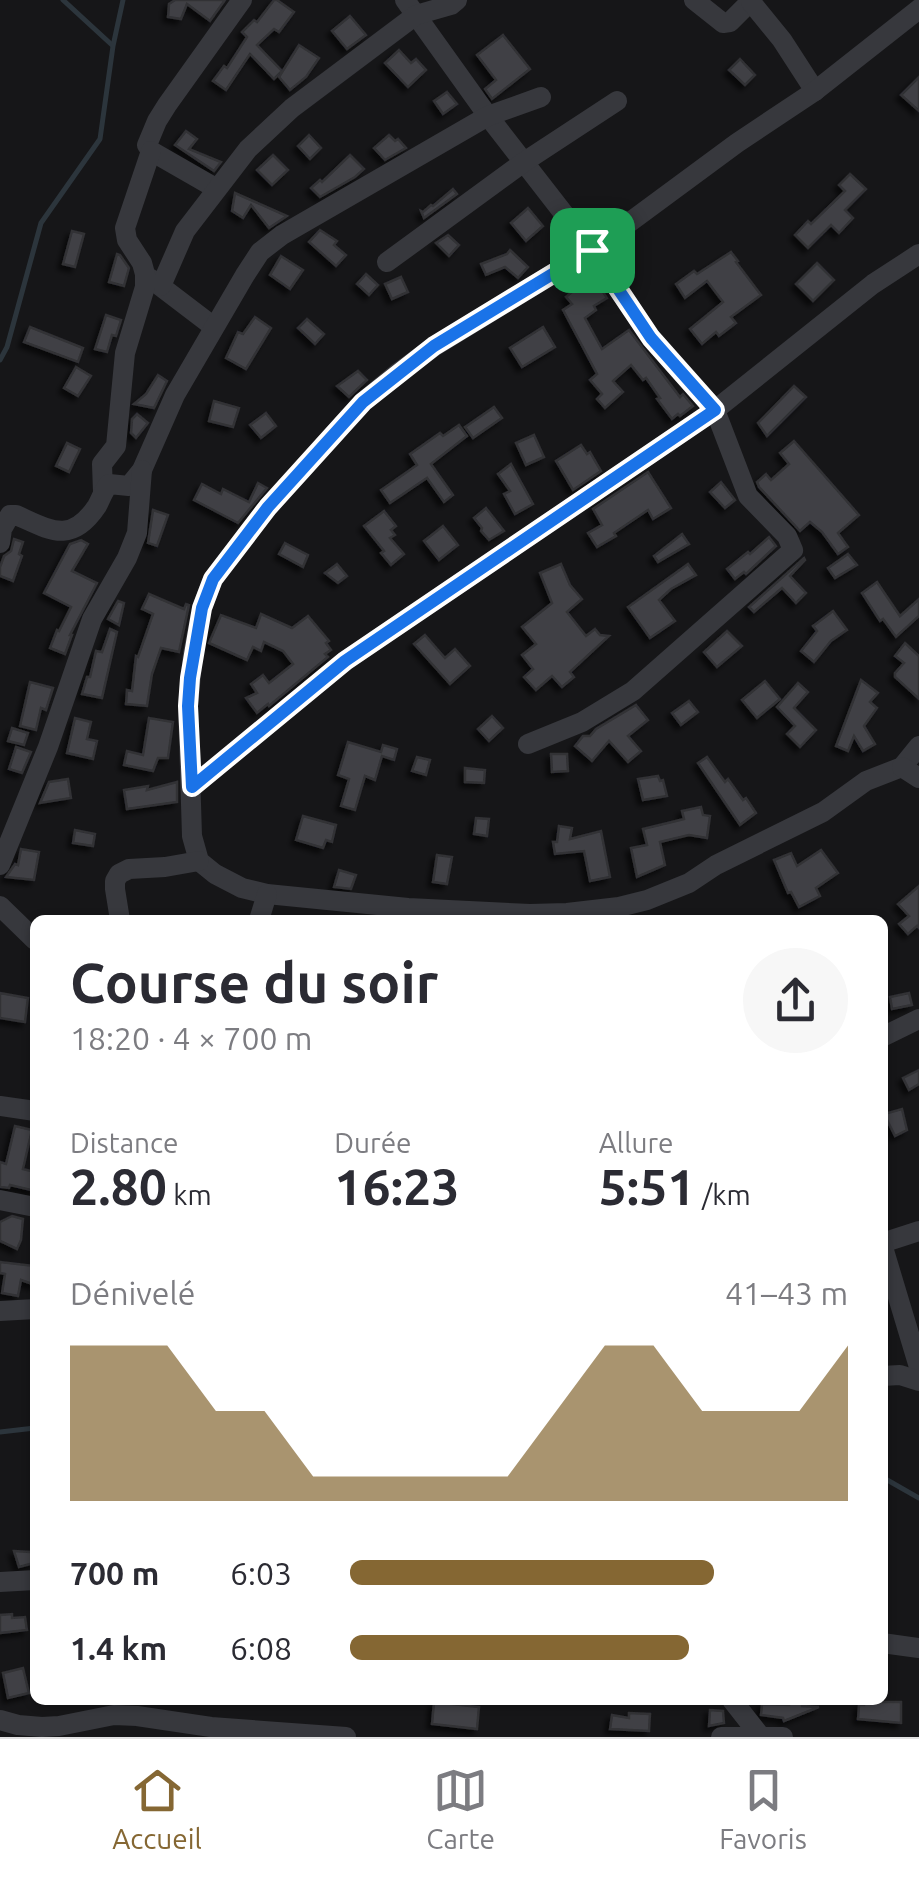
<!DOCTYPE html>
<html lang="fr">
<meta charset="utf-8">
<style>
body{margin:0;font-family:Ubuntu,sans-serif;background:#f7f7f7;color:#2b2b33;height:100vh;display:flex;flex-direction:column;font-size:38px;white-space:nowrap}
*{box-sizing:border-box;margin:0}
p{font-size:32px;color:#7c7c81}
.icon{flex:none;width:55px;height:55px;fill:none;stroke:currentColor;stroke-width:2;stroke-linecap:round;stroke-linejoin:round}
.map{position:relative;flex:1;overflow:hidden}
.details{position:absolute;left:30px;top:915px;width:858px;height:790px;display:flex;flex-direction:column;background:#fff;border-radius:15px;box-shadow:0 2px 8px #0004}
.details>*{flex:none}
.pin{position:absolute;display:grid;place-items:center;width:85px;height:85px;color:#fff;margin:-42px;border-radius:20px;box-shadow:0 5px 15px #0006}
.round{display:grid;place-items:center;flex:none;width:105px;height:105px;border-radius:52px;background:#f7f7f7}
.headline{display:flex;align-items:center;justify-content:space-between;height:170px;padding:0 40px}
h1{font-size:55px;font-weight:700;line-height:75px}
.stats{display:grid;grid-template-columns:repeat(3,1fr);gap:15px;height:170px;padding:10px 40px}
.stats div{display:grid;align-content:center}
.stats b{font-size:50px;font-weight:700}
.stats small{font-size:28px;font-weight:400}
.stats p{font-size:28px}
.chart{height:280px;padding:20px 40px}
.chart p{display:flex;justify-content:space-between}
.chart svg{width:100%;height:180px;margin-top:10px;fill:#856733;opacity:.7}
ul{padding:0 40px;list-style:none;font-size:32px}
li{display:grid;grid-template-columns:160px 120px 1fr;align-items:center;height:75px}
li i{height:25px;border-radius:12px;background:#856733}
.menu{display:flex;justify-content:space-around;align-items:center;height:140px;border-top:2px solid #e1e1e2;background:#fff;font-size:28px;color:#7c7c81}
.menu a{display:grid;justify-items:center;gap:5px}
.menu .current{color:#856733}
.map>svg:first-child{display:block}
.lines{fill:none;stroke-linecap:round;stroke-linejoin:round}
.stream{stroke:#2c353c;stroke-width:5}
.building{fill:#404145;stroke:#303034;stroke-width:2.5;filter:url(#shadow)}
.minor{stroke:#37383d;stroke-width:20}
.route-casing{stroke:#fff;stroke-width:20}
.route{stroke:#1a73e8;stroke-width:12}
</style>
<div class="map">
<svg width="919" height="1737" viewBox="0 0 919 1737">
<defs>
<filter id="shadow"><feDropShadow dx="-4.5" dy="4.5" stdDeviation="2.5" flood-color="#0009"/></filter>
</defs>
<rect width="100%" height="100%" fill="#161618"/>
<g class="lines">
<g class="stream">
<path d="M 63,0 L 112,45"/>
<path d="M 0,360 L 7,347 L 41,223 L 100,139 L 113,46 L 123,0"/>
<path d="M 0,1432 L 35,1428"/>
<path d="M 882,1477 L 919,1498"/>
</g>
</g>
<g class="building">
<path d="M 175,0 L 225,0 L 210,21 L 187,4 L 181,19 L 168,17 L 169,4 Z"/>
<path d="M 274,0 L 277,0 L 294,12 L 279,32 L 274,29 L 257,45 L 282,71 L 274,79 L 250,54 L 226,90 L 213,81 L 224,66 L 227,68 L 247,37 L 242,32 L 254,20 L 257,22 Z"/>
<path d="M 350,16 L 366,35 L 347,49 L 332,31 Z"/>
<path d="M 503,35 L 530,69 L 492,99 L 485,89 L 496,80 L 477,55 Z"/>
<path d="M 299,45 L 319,58 L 306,77 L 290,90 L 279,77 Z"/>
<path d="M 399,50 L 411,63 L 416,59 L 426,70 L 408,87 L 385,63 Z"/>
<path d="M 740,59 L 755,75 L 745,85 L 729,70 Z"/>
<path d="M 919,77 L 919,111 L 901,95 Z"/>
<path d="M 447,92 L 457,104 L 443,114 L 434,101 Z"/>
<path d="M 186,131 L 197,139 L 189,149 L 221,162 L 214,171 L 175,145 Z"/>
<path d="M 309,135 L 321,148 L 310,159 L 298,146 Z"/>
<path d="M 389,135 L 395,141 L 398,139 L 406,148 L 385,160 L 374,148 Z"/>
<path d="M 273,155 L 288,170 L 272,185 L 257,170 Z"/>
<path d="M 350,155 L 364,169 L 355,177 L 320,197 L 311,188 L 320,180 L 322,182 Z"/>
<path d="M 850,174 L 866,189 L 845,210 L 853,218 L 839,233 L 831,225 L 808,248 L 795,235 L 808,221 L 811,224 L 845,191 L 839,185 Z"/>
<path d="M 453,189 L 457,194 L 424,218 L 421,211 L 423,212 L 431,205 L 433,206 Z"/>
<path d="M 235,193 L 244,197 L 287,216 L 269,228 L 251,205 L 243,218 L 232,211 Z"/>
<path d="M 528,208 L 543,226 L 526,241 L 511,223 Z"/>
<path d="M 320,230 L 337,241 L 334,245 L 346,255 L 336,266 L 309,242 Z"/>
<path d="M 72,231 L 84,234 L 75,267 L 63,264 Z"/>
<path d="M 448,235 L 459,245 L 449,256 L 436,243 Z"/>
<path d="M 510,250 L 528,267 L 518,278 L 505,267 L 486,275 L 481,264 L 507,254 Z"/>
<path d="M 731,252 L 738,261 L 736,262 L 761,295 L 731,317 L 736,323 L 719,336 L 716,332 L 702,344 L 690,329 L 723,302 L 707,281 L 685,298 L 676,284 L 694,271 L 697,274 Z"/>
<path d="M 117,254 L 120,255 L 129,268 L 124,286 L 109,282 Z"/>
<path d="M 281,256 L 303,270 L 290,289 L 270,275 Z"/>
<path d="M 817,263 L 834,280 L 813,301 L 796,284 Z"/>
<path d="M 366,274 L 378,285 L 369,295 L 357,284 Z"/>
<path d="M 592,275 L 607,298 L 594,306 L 596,310 L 585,318 L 602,349 L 629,330 L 680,397 L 683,394 L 693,406 L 680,416 L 678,414 L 672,419 L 657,399 L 660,398 L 646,378 L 643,380 L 631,365 L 613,381 L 623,392 L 605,408 L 597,399 L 602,394 L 590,380 L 597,374 L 563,310 L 572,304 L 566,297 Z"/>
<path d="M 401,277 L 408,292 L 392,299 L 385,284 Z"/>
<path d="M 106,315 L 121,320 L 116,336 L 112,335 L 107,352 L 95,349 Z"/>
<path d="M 255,317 L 271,328 L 246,369 L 226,358 L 238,332 L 243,334 Z"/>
<path d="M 307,319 L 324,334 L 315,344 L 298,328 Z"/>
<path d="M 30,327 L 83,348 L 78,362 L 24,342 Z"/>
<path d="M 543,327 L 555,347 L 522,367 L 510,348 Z"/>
<path d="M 76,367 L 91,376 L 78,396 L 64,388 Z"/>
<path d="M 358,371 L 367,380 L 349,397 L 337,386 Z"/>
<path d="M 158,375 L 167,381 L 154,408 L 134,404 L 146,394 Z"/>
<path d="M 794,386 L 806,397 L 767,436 L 758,423 Z"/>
<path d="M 214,401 L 239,408 L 233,427 L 209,421 Z"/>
<path d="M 494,407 L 502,418 L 473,438 L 465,427 Z"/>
<path d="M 266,413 L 276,426 L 261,438 L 250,425 Z"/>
<path d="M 137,414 L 148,423 L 136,438 L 131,433 L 132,419 Z"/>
<path d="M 459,425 L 467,436 L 431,464 L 453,495 L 444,502 L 427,478 L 390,503 L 381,490 L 417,465 L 410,454 L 440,433 L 443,436 Z"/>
<path d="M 534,435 L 544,457 L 526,465 L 516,443 Z"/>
<path d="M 794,441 L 859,515 L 838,533 L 848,547 L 838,554 L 822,532 L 810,522 L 800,531 L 759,487 L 757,482 L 766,474 L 771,480 L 789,464 L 780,453 Z"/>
<path d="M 67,443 L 80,449 L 69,472 L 56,466 Z"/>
<path d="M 581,445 L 587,454 L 590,452 L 601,471 L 573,490 L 556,461 Z"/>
<path d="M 511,464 L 533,504 L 515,514 L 504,494 L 510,491 L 498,474 Z"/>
<path d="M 648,472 L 671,508 L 653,519 L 648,510 L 614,533 L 616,536 L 597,547 L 588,533 L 602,525 L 593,509 Z"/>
<path d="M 721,482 L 735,500 L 725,508 L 710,492 Z"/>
<path d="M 258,483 L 267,488 L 238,523 L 194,500 L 202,484 L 221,494 L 223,489 L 249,502 Z"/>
<path d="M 486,508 L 504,531 L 489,540 L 481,531 L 482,528 L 474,518 Z"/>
<path d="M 153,510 L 168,515 L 157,546 L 148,543 Z"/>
<path d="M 384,511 L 396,526 L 391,530 L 395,535 L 390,538 L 404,554 L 391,565 L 381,553 L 384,551 L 364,526 Z"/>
<path d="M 443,526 L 458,545 L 439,560 L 424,541 Z"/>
<path d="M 682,534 L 689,544 L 658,562 L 654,556 Z"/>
<path d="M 769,537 L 776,546 L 746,574 L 744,572 L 735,579 L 727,569 L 748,552 L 750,554 Z"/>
<path d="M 14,539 L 23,542 L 19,554 L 22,556 L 13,581 L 0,576 L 0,567 L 4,556 L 11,551 Z"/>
<path d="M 81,540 L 88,544 L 72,571 L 97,583 L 70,635 L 72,635 L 65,654 L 50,648 L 57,630 L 59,631 L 71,607 L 44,593 L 70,544 Z"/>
<path d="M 285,543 L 308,555 L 303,567 L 279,554 Z"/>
<path d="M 848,554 L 857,565 L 835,578 L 828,568 Z"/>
<path d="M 804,558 L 805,560 L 790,576 L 806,593 L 796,603 L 782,588 L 754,612 L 749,607 Z"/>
<path d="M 337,564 L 347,576 L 338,583 L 325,573 Z"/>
<path d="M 561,564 L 570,585 L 582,599 L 567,612 L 586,636 L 595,629 L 600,635 L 609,636 L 570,672 L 574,677 L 562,687 L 552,676 L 536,690 L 524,677 L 533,669 L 522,655 L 536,644 L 522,627 L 552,603 L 540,573 Z"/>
<path d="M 688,564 L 696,575 L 671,589 L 659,600 L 675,621 L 650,638 L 628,607 Z"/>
<path d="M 877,582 L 900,616 L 919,599 L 919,616 L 896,637 L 883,619 L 880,621 L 862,593 Z"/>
<path d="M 149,594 L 184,609 L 186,604 L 189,605 L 179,652 L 161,648 L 152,674 L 147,706 L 126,704 L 127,690 L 132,691 L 136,656 L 138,657 L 153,614 L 142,609 Z"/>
<path d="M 118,601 L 124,603 L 119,625 L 108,619 Z"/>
<path d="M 833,611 L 847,630 L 831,641 L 814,662 L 801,651 L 817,631 L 813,626 Z"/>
<path d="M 261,614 L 292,628 L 308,616 L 329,641 L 326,643 L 331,650 L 325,654 L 328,657 L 269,706 L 268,704 L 257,713 L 246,698 L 257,693 L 251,684 L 263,675 L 269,683 L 293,664 L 283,651 L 264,642 L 261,651 L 253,647 L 247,660 L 209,643 L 221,615 L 256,628 Z"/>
<path d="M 110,629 L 117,632 L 102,698 L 82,694 L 87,677 L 90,677 L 96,651 L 102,652 Z"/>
<path d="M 727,631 L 742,646 L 717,667 L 704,652 Z"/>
<path d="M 425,635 L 445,658 L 455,649 L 470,666 L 450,684 L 414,644 Z"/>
<path d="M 905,643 L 919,656 L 919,699 L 895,677 L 895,673 L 904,663 L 895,656 Z"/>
<path d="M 861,680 L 878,693 L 870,702 L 877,708 L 864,726 L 875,744 L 863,751 L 854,736 L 848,751 L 836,746 Z"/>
<path d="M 765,681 L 780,699 L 757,718 L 742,700 Z"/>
<path d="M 30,682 L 53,688 L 46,710 L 41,708 L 36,730 L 20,726 Z"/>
<path d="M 798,683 L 808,692 L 794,708 L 816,730 L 800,747 L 787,734 L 795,726 L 777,707 Z"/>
<path d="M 689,701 L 698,712 L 681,725 L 672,713 Z"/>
<path d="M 636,705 L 648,720 L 628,736 L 641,751 L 628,762 L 609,741 L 592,761 L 575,746 L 583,736 L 590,736 L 596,729 Z"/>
<path d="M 492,716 L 503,728 L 489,741 L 478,729 Z"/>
<path d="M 75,718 L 91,722 L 87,739 L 97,741 L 93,759 L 67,753 Z"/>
<path d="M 149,718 L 173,722 L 168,758 L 158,758 L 153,771 L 124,765 L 127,751 L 143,755 Z"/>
<path d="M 12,728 L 28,733 L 24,745 L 8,741 Z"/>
<path d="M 348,742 L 381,752 L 383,745 L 397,749 L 394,760 L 382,756 L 375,780 L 365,776 L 355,810 L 341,806 L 349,779 L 338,775 Z"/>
<path d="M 16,747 L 31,752 L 22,773 L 9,769 Z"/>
<path d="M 551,754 L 567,754 L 568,771 L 552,772 Z"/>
<path d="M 417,757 L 430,760 L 426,775 L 412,771 Z"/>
<path d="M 707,757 L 725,782 L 728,779 L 743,800 L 746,798 L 756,813 L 740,825 L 698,763 Z"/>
<path d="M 465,768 L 485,770 L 484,783 L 465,782 Z"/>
<path d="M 658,776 L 660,781 L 663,780 L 667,796 L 643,800 L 638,779 Z"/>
<path d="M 68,779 L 71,798 L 40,803 L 49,782 Z"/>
<path d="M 177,782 L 177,802 L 127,809 L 124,790 L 148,786 L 147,790 Z"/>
<path d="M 701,807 L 703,815 L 710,816 L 707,838 L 689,835 L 660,842 L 665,865 L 637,877 L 631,848 L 647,845 L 643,829 L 684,819 L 682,811 Z"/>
<path d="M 303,816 L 336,825 L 332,842 L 326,840 L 323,848 L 296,840 Z"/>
<path d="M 476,818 L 489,819 L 487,836 L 474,834 Z"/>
<path d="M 559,826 L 572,828 L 570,839 L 601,831 L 610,877 L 590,881 L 584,851 L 555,854 L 553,842 L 557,842 Z"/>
<path d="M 75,830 L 95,834 L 93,846 L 73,843 Z"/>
<path d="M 21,849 L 39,852 L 34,880 L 6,877 L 15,864 L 18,865 Z"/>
<path d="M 821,850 L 838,873 L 816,888 L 820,896 L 799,907 L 791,892 L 788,893 L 774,860 L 791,853 L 797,866 Z"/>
<path d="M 437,855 L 452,857 L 447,884 L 433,882 Z"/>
<path d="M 339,870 L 356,875 L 351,889 L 334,887 Z"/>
<path d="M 919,886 L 919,928 L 917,926 L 908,934 L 899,924 L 909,916 L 898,904 Z"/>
<path d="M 0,993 L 28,998 L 25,1022 L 0,1018 Z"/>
<path d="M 909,993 L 912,1005 L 892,1009 L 890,997 Z"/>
<path d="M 919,1070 L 919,1084 L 909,1090 L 903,1078 Z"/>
<path d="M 902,1109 L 907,1130 L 895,1136 L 884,1114 Z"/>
<path d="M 15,1126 L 32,1130 L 23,1169 L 35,1172 L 35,1191 L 10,1185 L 9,1188 L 0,1187 L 0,1162 L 6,1164 Z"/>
<path d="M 12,1216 L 23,1219 L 21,1240 L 17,1249 L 0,1241 L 0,1222 Z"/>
<path d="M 0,1262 L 35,1266 L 35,1285 L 21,1280 L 18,1296 L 2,1293 L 5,1274 L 0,1273 Z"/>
<path d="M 14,1551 L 31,1552 L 34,1563 L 19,1567 Z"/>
<path d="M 12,1614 L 12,1618 L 25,1617 L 27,1630 L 0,1633 L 0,1615 Z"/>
<path d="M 23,1668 L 29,1693 L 8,1698 L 3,1673 Z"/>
<path d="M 790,1700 L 802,1700 L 802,1706 L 819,1707 L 784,1721 L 783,1718 L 761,1715 L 762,1704 L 789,1705 Z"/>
<path d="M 434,1702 L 479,1707 L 477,1729 L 432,1724 Z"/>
<path d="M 865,1702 L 901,1702 L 901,1723 L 858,1719 L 859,1705 L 864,1705 Z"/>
<path d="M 710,1710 L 723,1711 L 724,1723 L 709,1726 Z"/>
<path d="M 629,1713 L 650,1714 L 649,1731 L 610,1729 L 612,1715 L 629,1718 Z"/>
</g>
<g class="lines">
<g class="minor">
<path d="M 405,0 L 488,116 L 592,250 L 651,338 L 715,410 L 748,496 L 787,536 L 793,550 L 633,691 L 582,722 L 528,744"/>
<path d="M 694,0 L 723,23 L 730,22 L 752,0"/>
<path d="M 751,2 L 782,40 L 815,91"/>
<path d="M 919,9 L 815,91 L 737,143 L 592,250 L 435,346 L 399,372 L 363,402 L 268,507 L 213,579 L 202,608 L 193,654 L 188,706 L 192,836 L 199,861 L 215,874 L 242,888 L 267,894 L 408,908 L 530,914 L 567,913 L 619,907 L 647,900 L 689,883 L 716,865 L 823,812 L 866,781 L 902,767 L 919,746"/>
<path d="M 214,192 L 212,186 L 151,151 L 147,145 L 157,121 L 167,105 L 242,0"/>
<path d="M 387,262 L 524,162 L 617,101"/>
<path d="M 151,279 L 214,327"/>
<path d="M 161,286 L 185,231 L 248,149 L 292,108 L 416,15 L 451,5 L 457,0"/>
<path d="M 103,492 L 102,464 L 116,446 L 125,353 L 145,287 L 145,274 L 142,263 L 127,240 L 125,228 L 151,151"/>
<path d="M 0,543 L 2,529 L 10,515 L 16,515 C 50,530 71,545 97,506 C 101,499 103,491 109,484 L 129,486 L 142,470 L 175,395 L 245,275 L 260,252 L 282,235 L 488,116 L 541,97"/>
<path d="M 902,767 L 919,778"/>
<path d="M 192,787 L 345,661 L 715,410 L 873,284 L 919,254"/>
<path d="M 0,865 L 48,747 L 92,619 L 127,558 L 137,533 L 142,470"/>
<path d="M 0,906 L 35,940"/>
<path d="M 120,920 L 115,889 L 115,881 L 119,874 L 129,869 L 165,867 L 199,861"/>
<path d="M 259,920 L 267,894"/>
<path d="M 882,1037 L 919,1019"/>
<path d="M 0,1106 L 35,1111"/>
<path d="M 0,1200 L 35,1207"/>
<path d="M 882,1243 L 919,1231"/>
<path d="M 882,1244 L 919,1367"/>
<path d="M 0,1311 L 35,1309"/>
<path d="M 882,1376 L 900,1375 L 919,1381"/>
<path d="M 0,1582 L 35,1580"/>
<path d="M 882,1643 L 919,1648"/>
<path d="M 732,1700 L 761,1737"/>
<path d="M 0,1720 L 18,1725 L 42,1727 L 59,1726 L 114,1715 L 137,1716 L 211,1727 L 346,1737"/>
<path d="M 721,1737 L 783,1737"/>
</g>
</g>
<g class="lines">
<defs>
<path id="route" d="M 592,250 L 651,338 L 715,410 L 345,661 L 192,787 L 188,706 L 190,678 L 202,608 L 213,579 L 268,507 L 363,402 L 434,346 Z"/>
</defs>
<use href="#route" class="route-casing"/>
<use href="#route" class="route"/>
</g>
</svg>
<div class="pin" style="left:592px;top:250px;background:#1e9e55"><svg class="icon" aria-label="arrive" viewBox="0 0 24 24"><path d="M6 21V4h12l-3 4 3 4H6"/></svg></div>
<section class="details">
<div class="headline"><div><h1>Course du soir</h1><p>18:20 · 4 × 700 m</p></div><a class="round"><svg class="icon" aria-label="share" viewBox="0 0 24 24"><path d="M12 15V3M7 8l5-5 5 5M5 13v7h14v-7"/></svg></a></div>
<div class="stats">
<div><p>Distance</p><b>2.80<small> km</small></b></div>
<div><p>Durée</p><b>16:23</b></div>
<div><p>Allure</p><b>5:51<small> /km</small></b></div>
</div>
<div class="chart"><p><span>Dénivelé</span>41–43 m</p>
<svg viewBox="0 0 160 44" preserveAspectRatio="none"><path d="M0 44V6L10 6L20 6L30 22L40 22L50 38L60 38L70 38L80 38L90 38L100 22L110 6L120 6L130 22L140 22L150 22L160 6V44z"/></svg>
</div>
<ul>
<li><b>700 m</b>6:03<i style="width:73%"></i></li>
<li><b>1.4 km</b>6:08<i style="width:68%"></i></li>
</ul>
</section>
</div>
<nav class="menu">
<a class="current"><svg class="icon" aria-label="home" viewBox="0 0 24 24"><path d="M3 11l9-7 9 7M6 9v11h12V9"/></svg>Accueil</a>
<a><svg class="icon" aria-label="map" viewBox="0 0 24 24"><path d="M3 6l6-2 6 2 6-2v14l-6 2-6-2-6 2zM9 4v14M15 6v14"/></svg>Carte</a>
<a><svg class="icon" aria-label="saved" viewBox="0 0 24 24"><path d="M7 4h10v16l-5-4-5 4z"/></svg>Favoris</a>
</nav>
